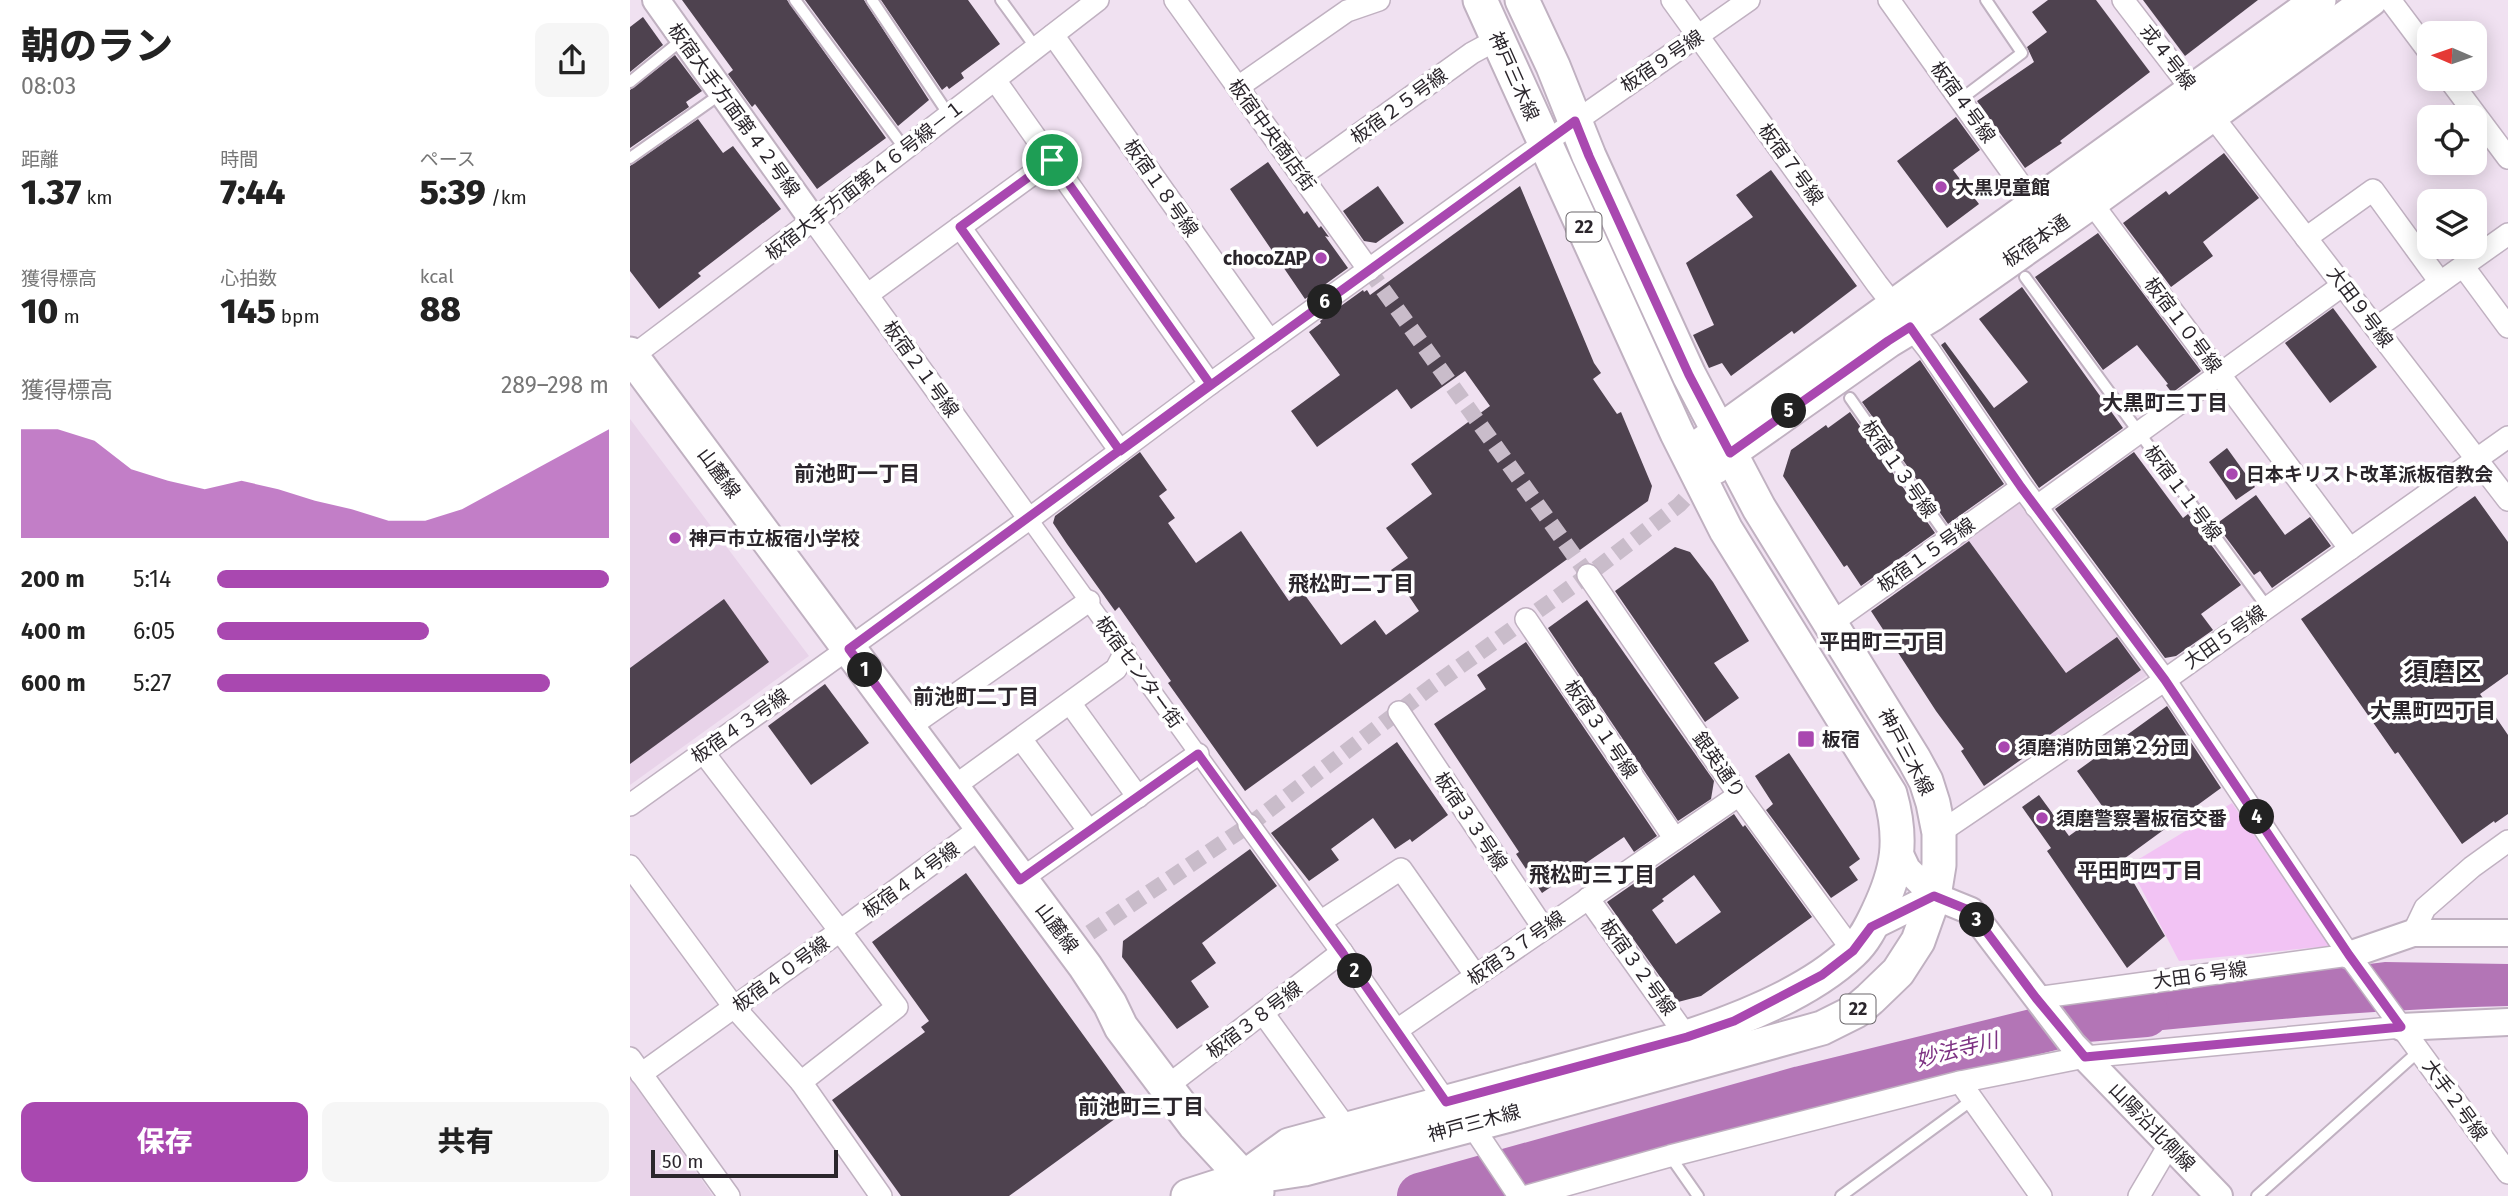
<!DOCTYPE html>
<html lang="ja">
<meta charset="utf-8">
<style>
body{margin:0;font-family:"Fira Sans","Noto Sans JP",sans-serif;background:#f6f6f6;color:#222;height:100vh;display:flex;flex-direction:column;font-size:26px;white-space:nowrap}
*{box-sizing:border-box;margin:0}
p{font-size:23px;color:#767676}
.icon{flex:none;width:38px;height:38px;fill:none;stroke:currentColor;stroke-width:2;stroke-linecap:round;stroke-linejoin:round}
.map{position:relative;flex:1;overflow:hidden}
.drawer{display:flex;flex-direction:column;background:#fff;width:630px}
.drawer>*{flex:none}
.needle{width:46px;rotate:272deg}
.tools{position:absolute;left:1787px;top:21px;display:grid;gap:14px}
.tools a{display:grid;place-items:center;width:70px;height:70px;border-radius:14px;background:#fff;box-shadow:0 4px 18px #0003;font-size:35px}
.scale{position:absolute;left:21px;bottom:18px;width:187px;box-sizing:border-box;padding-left:7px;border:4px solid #2b262c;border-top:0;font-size:19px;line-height:24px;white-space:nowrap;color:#2b262c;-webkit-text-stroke:5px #fff;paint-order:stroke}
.pin{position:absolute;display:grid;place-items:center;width:60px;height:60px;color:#fff;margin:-30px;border:4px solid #fff;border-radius:50%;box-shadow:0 2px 7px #0007}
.km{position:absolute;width:35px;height:35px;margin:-18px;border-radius:50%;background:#222;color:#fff;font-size:19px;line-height:35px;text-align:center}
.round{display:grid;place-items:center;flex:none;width:74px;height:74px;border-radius:14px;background:#f6f6f6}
.overview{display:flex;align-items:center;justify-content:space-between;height:119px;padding:0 21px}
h1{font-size:38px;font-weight:800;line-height:52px}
.metrics{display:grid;grid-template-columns:repeat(3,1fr);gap:10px;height:119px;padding:7px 21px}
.metrics div{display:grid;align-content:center}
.metrics b{font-size:35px;font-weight:800}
.metrics small{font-size:19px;font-weight:400}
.metrics p{font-size:19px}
.chart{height:196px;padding:14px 21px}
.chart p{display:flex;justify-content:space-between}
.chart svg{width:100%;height:126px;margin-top:7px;fill:#a948b0;opacity:.7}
.cta{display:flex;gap:14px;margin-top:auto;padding:14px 21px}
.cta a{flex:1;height:80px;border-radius:14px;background:#a948b0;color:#fff;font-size:28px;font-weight:800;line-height:80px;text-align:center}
.cta a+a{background:#f6f6f6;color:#222}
ul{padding:0 21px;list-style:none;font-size:23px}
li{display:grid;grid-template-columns:112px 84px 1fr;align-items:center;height:52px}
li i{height:18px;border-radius:9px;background:#a948b0}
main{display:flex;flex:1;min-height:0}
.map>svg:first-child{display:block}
.built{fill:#e8d3e9}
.green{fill:#f2c3f4}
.water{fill:#b375b6}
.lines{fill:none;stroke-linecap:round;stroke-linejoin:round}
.river{stroke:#b375b6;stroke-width:46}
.building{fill:#4e424f;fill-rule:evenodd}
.pedestrian-tunnel{stroke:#c9bcca;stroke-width:16;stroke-dasharray:16 8;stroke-linecap:butt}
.service-casing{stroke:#c0b1c1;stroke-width:14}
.pedestrian-casing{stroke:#c0b1c1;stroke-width:19}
.minor-casing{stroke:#c0b1c1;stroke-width:24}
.tertiary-casing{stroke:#c0b1c1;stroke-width:30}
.primary-casing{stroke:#c0b1c1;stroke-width:37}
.service{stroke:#fff;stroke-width:10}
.pedestrian{stroke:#fff;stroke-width:16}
.minor{stroke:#fff;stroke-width:21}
.tertiary{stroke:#fff;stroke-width:26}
.primary{stroke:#fff;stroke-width:33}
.route-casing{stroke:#fff;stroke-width:14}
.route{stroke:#a948b0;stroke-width:9}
.poi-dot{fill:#a948b0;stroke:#fff;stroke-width:2.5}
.labels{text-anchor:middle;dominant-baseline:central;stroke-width:7;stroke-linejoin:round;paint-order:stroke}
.shield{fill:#fff;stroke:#6b676b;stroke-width:2}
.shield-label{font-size:18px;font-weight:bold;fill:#2b262c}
.street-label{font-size:19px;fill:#2b262c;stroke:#fff}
.poi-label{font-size:19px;font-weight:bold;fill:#2b262c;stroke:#fff;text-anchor:start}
.neighbourhood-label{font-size:21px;font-weight:bold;fill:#2b262c;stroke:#fff}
.water-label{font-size:21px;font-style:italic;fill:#7d3283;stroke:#fff}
.district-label{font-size:26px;font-weight:bold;fill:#2b262c;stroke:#fff}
</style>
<main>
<section class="drawer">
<div class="overview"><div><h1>朝のラン</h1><p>08:03</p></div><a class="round"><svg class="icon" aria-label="share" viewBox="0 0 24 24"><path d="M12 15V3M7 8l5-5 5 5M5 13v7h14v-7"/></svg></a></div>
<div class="metrics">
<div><p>距離</p><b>1.37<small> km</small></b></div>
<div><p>時間</p><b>7:44</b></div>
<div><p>ペース</p><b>5:39<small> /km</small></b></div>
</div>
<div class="metrics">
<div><p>獲得標高</p><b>10<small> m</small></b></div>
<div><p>心拍数</p><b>145<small> bpm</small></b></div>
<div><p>kcal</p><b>88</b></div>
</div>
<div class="chart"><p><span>獲得標高</span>289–298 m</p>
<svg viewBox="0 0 160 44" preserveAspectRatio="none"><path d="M0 44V6L10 6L20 10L30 20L40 24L50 27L60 24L70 27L80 31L90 34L100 38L110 38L120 34L130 27L140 20L150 13L160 6V44z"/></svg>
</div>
<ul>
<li><b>200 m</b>5:14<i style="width:100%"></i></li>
<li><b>400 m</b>6:05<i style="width:54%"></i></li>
<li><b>600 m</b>5:27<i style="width:85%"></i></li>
</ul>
<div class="cta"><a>保存</a><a>共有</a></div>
</section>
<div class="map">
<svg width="1878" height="1196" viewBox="0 0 1878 1196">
<rect width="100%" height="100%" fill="#f0e1f1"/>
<g class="built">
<path d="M 0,419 L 179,656 L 0,785 Z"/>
<path d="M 1390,493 L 1519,674 L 1402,757 L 1276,577 Z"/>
<path d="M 0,1078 L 83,1196 L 0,1196 Z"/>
</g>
<path class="green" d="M 1602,803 L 1700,946 L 1549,961 L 1499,865 Z"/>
<path class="water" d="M 1755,962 L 1878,964 L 1878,1006 C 1741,1009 1606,1023 1470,1036 L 1439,1002 Z"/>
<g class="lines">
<path class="river" d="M 790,1196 L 1171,1089 L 1456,1019 L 1516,1014"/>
</g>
<g class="building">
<path d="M 52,0 L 157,0 L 256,138 L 187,189 L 125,104 L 122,107 L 98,74 L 103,70 Z"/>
<path d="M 175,0 L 234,0 L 299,100 L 268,126 Z"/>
<path d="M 251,0 L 338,0 L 370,44 L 331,73 L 334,78 L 319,89 L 317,86 L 312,90 Z"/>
<path d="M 1418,0 L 1466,0 L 1520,72 L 1430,141 L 1432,143 L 1395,168 L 1347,101 L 1404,62 L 1397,47 L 1417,32 L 1402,12 Z"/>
<path d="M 1513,0 L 1628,0 L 1555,56 Z"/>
<path d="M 13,17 L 33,45 L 0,72 L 0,27 Z"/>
<path d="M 45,55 L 72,91 L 56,102 L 59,107 L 0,148 L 0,90 Z"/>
<path d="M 1326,117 L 1350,150 L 1323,170 L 1349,204 L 1317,228 L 1267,161 Z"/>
<path d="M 68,119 L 93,153 L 103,146 L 151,209 L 68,273 L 71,276 L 29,309 L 0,271 L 0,166 Z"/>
<path d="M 1594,153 L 1629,198 L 1573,242 L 1583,256 L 1541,287 L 1493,223 L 1536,191 L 1539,195 Z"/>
<path d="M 638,162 L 674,214 L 677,211 L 689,228 L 691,226 L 699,237 L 695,236 L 718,268 L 675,299 L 600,189 Z"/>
<path d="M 1141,170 L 1227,286 L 1164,334 L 1162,331 L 1101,376 L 1092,363 L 1079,368 L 1063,335 L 1084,325 L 1056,263 L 1123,217 L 1106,195 Z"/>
<path d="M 748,186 L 774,223 L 746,243 L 734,241 L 713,211 Z"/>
<path d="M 890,186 L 964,363 L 971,373 L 963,379 L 987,414 L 991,412 L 1022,486 L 1018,501 L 615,791 L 538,683 L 541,681 L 489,607 L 485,611 L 437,544 L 423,523 L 425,516 L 510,452 L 537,490 L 529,496 L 545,518 L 538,523 L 566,563 L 611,531 L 659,601 L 672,591 L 711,645 L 745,620 L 756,635 L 789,611 L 761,570 L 778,558 L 756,528 L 802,494 L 781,464 L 860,406 L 835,371 L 781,409 L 767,389 L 687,447 L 661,411 L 710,375 L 679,332 L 691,323 L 690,321 L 733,290 L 734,292 L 737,290 L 740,295 Z"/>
<path d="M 1468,233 L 1571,371 L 1542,393 L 1536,385 L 1538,384 L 1507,345 L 1473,370 L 1405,277 Z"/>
<path d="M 1392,287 L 1493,428 L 1409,488 L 1311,345 L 1315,342 L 1364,408 L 1398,382 L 1349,319 Z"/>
<path d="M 1703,308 L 1747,367 L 1700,403 L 1655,343 Z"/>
<path d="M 1290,360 L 1374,484 L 1318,524 L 1232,402 Z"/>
<path d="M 1220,412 L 1305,533 L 1231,586 L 1217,565 L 1214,567 L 1153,476 L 1161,450 L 1196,425 L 1198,428 Z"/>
<path d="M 1597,448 L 1625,487 L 1606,500 L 1579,462 Z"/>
<path d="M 1504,452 L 1553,518 L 1558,514 L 1611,585 L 1571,614 L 1583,630 L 1546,656 L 1535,658 L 1425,509 Z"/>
<path d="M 1626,495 L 1655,535 L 1680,517 L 1701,546 L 1642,588 L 1630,571 L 1624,575 L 1586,524 Z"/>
<path d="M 1845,496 L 1878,542 L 1878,674 L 1850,694 L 1878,735 L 1878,814 L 1865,823 L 1864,821 L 1832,844 L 1768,752 L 1765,754 L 1671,619 Z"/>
<path d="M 1339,541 L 1436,673 L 1487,637 L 1511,670 L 1390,756 L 1392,759 L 1354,786 L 1331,751 L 1334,749 L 1306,711 L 1241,611 Z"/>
<path d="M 1045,547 L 1060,552 L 1083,582 L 1119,641 L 1084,663 L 1109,698 L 1075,722 L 985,591 Z"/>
<path d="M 94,599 L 139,662 L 0,764 L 0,668 Z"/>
<path d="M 957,600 L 1084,781 L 1081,799 L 1048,821 L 918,628 Z"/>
<path d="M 896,642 L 1027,836 L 1004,852 L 994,837 L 912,893 L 886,854 L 889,852 L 804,724 L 856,689 L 847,675 Z"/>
<path d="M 195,684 L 239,743 L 181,785 L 138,726 Z"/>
<path d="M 1537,706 L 1591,788 L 1491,861 L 1535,936 L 1497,968 L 1417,851 L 1421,848 L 1392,807 L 1409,795 L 1439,836 L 1475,810 L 1447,771 Z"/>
<path d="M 767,742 L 818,815 L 782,842 L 780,839 L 765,849 L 743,818 L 701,849 L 709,860 L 679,881 L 641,833 Z"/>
<path d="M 1159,753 L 1230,859 L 1219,867 L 1228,880 L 1201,898 L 1136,810 L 1143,804 L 1125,776 Z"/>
<path d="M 1104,814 L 1113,827 L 1115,825 L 1182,917 L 1071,996 L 1048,1002 L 977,902 ZM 1064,875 L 1091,912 L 1046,944 L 1022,910 L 1034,901 L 1032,899 Z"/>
<path d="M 620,849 L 647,886 L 572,943 L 586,963 L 561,981 L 579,1007 L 547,1029 L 492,957 L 493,941 Z"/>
<path d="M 336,873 L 504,1105 L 379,1196 L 271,1196 L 202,1100 L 295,1032 L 291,1027 L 299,1021 L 242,942 Z"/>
</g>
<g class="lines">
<g class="pedestrian-tunnel">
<path d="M 739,270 L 958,575"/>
<path d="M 440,946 L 619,825 L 801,687 L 958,575 L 1049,505 L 1071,482"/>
</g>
<defs>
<g id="service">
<path d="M 165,0 L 275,149"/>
<path d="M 242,0 L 319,115"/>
<path d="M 371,0 L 406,48"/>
<path d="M 0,82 L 53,39"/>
<path d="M 1331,99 L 1392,53 L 1356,0"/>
<path d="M 0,158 L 92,93"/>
<path d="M 1395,277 L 1637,607"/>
<path d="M 1220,398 L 1319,539"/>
<path d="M 1040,1156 L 1068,1196"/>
<path d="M 1211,1196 L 1342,1100"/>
<path d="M 1627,1196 L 1789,1051"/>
</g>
<path id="pedestrian" d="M 399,519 L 619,825"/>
<g id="minor">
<path d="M 545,0 L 739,270"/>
<path d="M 1042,0 L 1247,284 L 1298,349 L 1392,487 L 1535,680 L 1719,955 L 1878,1173"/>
<path d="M 1259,0 L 1405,205"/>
<path d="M 1493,0 L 1878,500"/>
<path d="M 1760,0 L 1799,52"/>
<path d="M 423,35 L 640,341"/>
<path d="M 1819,79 L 1878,158"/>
<path d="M 365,80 L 580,384"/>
<path d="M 608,87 L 717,11 L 749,0"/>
<path d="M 672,175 L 842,53 L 868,39"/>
<path d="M 1461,202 L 1720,549"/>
<path d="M 183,220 L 399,519"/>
<path d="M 330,227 L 490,451"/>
<path d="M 1676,238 L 1743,190 L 1810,282"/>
<path d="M 1833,266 L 1878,327"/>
<path d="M 237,295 L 422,160"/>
<path d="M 1746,328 L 1878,234"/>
<path d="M 0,358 L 183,220 L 468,0"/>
<path d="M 1406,507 L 1713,285"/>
<path d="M 958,575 L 1109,795 L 1223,951"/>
<path d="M 896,619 L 1045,839"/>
<path d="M 1200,624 L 1392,487"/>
<path d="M 440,703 L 508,797"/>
<path d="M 769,712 L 914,929"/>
<path d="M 278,728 L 459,601"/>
<path d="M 391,739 L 459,831"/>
<path d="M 322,788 L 486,669 L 495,652"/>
<path d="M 0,805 L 399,519 L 580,384 L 889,161 L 1119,0"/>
<path d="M 619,825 L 712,952 L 816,1102"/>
<path d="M 1309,833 L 1535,680 L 1878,437"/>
<path d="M 0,866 L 104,1007 L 171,1082"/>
<path d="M 390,880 L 568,754"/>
<path d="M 958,898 L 1057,1037"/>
<path d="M 690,922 L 771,869 L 846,976"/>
<path d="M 1783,933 L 1795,908 L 1842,867 L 1878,841"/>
<path d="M 1406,998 L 1719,955"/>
<path d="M 633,1013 L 717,1129"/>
<path d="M 767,1030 L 1109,795"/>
<path d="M 0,1058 L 99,1196"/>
<path d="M 11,1074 L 210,931 L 73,752"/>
<path d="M 1330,1082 L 1411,1196"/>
<path d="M 536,1087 L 712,952"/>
<path d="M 841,1124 L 889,1196"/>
<path d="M 251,1196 L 171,1082 L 267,1007 L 210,931 L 352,827"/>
<path d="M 897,1196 L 1040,1156 L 1330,1082 L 1455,1057 L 1771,1027"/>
<path d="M 1509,1196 L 1539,1145"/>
</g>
<g id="tertiary">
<path d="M 26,0 L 183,220"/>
<path d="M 1268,850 L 1277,869 L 1304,896 L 1341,911 L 1443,1045 L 1589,1196"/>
<path d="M 1241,927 L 1304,896"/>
<path d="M 1719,955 L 1783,933 L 1878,933"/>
<path d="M 1771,1027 L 1878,1022"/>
</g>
<g id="primary">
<path d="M 0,354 L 455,966 L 480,1004 L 491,1027 L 565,1125 L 627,1192"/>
<path d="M 1071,445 L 1689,0"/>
<path d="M 1085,467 L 1099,453 L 1258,341 L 1301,315 L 1461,202 L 1740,0"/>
<path d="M 619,1174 L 659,1145 L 1057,1037 C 1112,1019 1180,992 1222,952 C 1234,941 1241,927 1248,912 C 1268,870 1273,840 1260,794 L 1096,530 L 1047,433 L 850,0"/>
<path d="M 558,1196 L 614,1178 L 674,1169 L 879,1115 L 1192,1028 L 1226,1011 L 1240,999 L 1268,972 L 1288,941 L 1304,896 L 1309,865 L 1309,833 L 1303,803 L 1296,781 L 1284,759 L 1129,508 L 1059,375 L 959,156 L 923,66 L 892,0"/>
</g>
</defs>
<use href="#service" class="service-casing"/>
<use href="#pedestrian" class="pedestrian-casing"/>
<use href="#minor" class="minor-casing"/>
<use href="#tertiary" class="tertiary-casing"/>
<use href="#primary" class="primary-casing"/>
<use href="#service" class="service"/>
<use href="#pedestrian" class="pedestrian"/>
<use href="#minor" class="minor"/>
<use href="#tertiary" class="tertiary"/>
<use href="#primary" class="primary"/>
</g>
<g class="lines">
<defs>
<path id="route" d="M 422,160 L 580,384 L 219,649 L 390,880 L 568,754 L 712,952 L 816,1102 L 1057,1037 L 1104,1021 L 1192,975 L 1223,951 L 1241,927 L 1304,896 L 1341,911 L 1406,998 L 1455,1057 L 1771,1027 L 1719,955 L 1535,680 L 1391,487 L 1280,327 L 1258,341 L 1100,453 L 1059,375 L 959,156 L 945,121 L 490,451 L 330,227 L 422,160"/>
</defs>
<use href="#route" class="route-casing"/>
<use href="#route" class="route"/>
</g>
<g class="poi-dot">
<circle cx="1311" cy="187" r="7"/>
<circle cx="691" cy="258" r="7"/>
<circle cx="1602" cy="474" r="7"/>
<circle cx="45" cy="538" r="7"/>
<rect x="1167" y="730" width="18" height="18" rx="3.5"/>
<circle cx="1374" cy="747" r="7"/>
<circle cx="1412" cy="818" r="7"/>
</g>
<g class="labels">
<g class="shield">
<rect x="936.5" y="212.5" width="35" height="29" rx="5"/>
<rect x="1210.5" y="994.5" width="35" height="29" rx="5"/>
</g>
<g class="shield-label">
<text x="954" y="227">22</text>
<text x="1228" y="1009">22</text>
</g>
<g class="street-label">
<text transform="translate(1538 57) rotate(52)">戎４号線</text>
<text transform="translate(1032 61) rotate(-34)">板宿９号線</text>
<text transform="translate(884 76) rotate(66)">神戸三木線</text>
<text transform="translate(1333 102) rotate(54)">板宿４号線</text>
<text transform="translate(769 106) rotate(-36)">板宿２５号線</text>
<text transform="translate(104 110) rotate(54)">板宿大手方面第４２号線</text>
<text transform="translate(642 135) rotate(54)">板宿中央商店街</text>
<text transform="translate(1161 164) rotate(54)">板宿７号線</text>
<text transform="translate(235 180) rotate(-38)">板宿大手方面第４６号線－１</text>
<text transform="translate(531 188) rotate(55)">板宿１８号線</text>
<text transform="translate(1406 241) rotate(-35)">板宿本通</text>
<text transform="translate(1730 307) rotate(53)">大田９号線</text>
<text transform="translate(1553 325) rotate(53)">板宿１０号線</text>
<text transform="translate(291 369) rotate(54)">板宿２１号線</text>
<text transform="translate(1269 469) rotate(55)">板宿１３号線</text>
<text transform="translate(89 473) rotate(53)">山麓線</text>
<text transform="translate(1553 493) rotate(53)">板宿１１号線</text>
<text transform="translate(1296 555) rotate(-35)">板宿１５号線</text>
<text transform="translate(1595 637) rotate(-35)">大田５号線</text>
<text transform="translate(509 672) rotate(54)">板宿センター街</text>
<text transform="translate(110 726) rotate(-35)">板宿４３号線</text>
<text transform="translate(971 729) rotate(56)">板宿３１号線</text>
<text transform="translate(1276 752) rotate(62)">神戸三木線</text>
<text transform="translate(1089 765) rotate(55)">銀英通り</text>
<text transform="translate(841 821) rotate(56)">板宿３３号線</text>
<text transform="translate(281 880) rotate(-36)">板宿４４号線</text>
<text transform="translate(427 928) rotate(53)">山麓線</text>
<text transform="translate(886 948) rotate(-35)">板宿３７号線</text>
<text transform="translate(1008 967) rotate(54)">板宿３２号線</text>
<text transform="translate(151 974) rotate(-36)">板宿４０号線</text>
<text transform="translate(1570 975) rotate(-8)">大田６号線</text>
<text transform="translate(624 1020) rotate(-37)">板宿３８号線</text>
<text transform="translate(1825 1100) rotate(54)">大手２号線</text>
<text transform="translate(844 1123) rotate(-15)">神戸三木線</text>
<text transform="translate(1522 1127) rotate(46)">山陽沿北側線</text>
</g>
<g class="poi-label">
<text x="1325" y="187">大黒児童館</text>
<text x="677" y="258" text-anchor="end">chocoZAP</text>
<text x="1616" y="474">日本キリスト改革派板宿教会</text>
<text x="59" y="538">神戸市立板宿小学校</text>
<text x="1192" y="739">板宿</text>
<text x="1388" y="747">須磨消防団第２分団</text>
<text x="1426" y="818">須磨警察署板宿交番</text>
</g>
<g class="neighbourhood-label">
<text x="1535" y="403">大黒町三丁目</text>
<text x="227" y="474">前池町一丁目</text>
<text x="721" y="584">飛松町二丁目</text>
<text x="1252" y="642">平田町三丁目</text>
<text x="346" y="697">前池町二丁目</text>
<text x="1803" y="711">大黒町四丁目</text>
<text x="1510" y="871">平田町四丁目</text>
<text x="962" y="875">飛松町三丁目</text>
<text x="511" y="1107">前池町三丁目</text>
</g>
<g class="water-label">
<text transform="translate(1327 1050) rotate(-14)">妙法寺川</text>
</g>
<g class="district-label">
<text x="1812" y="672">須磨区</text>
</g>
</g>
</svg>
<div class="tools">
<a><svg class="needle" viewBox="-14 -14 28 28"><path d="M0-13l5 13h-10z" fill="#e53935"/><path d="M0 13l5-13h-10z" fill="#767676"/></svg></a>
<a><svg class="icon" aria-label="locate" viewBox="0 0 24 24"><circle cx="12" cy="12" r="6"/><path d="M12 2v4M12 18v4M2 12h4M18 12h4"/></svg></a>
<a><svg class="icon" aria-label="layers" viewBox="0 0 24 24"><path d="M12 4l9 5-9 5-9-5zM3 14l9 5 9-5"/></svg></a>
</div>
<div class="scale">50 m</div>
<div class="pin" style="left:422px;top:160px;background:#1e9e55"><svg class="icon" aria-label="arrive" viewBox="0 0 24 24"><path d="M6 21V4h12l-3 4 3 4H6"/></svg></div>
<b class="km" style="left:235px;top:670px">1</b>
<b class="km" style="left:725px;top:971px">2</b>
<b class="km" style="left:1347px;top:920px">3</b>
<b class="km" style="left:1627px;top:817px">4</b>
<b class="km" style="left:1159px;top:411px">5</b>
<b class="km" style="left:695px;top:302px">6</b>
</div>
</main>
